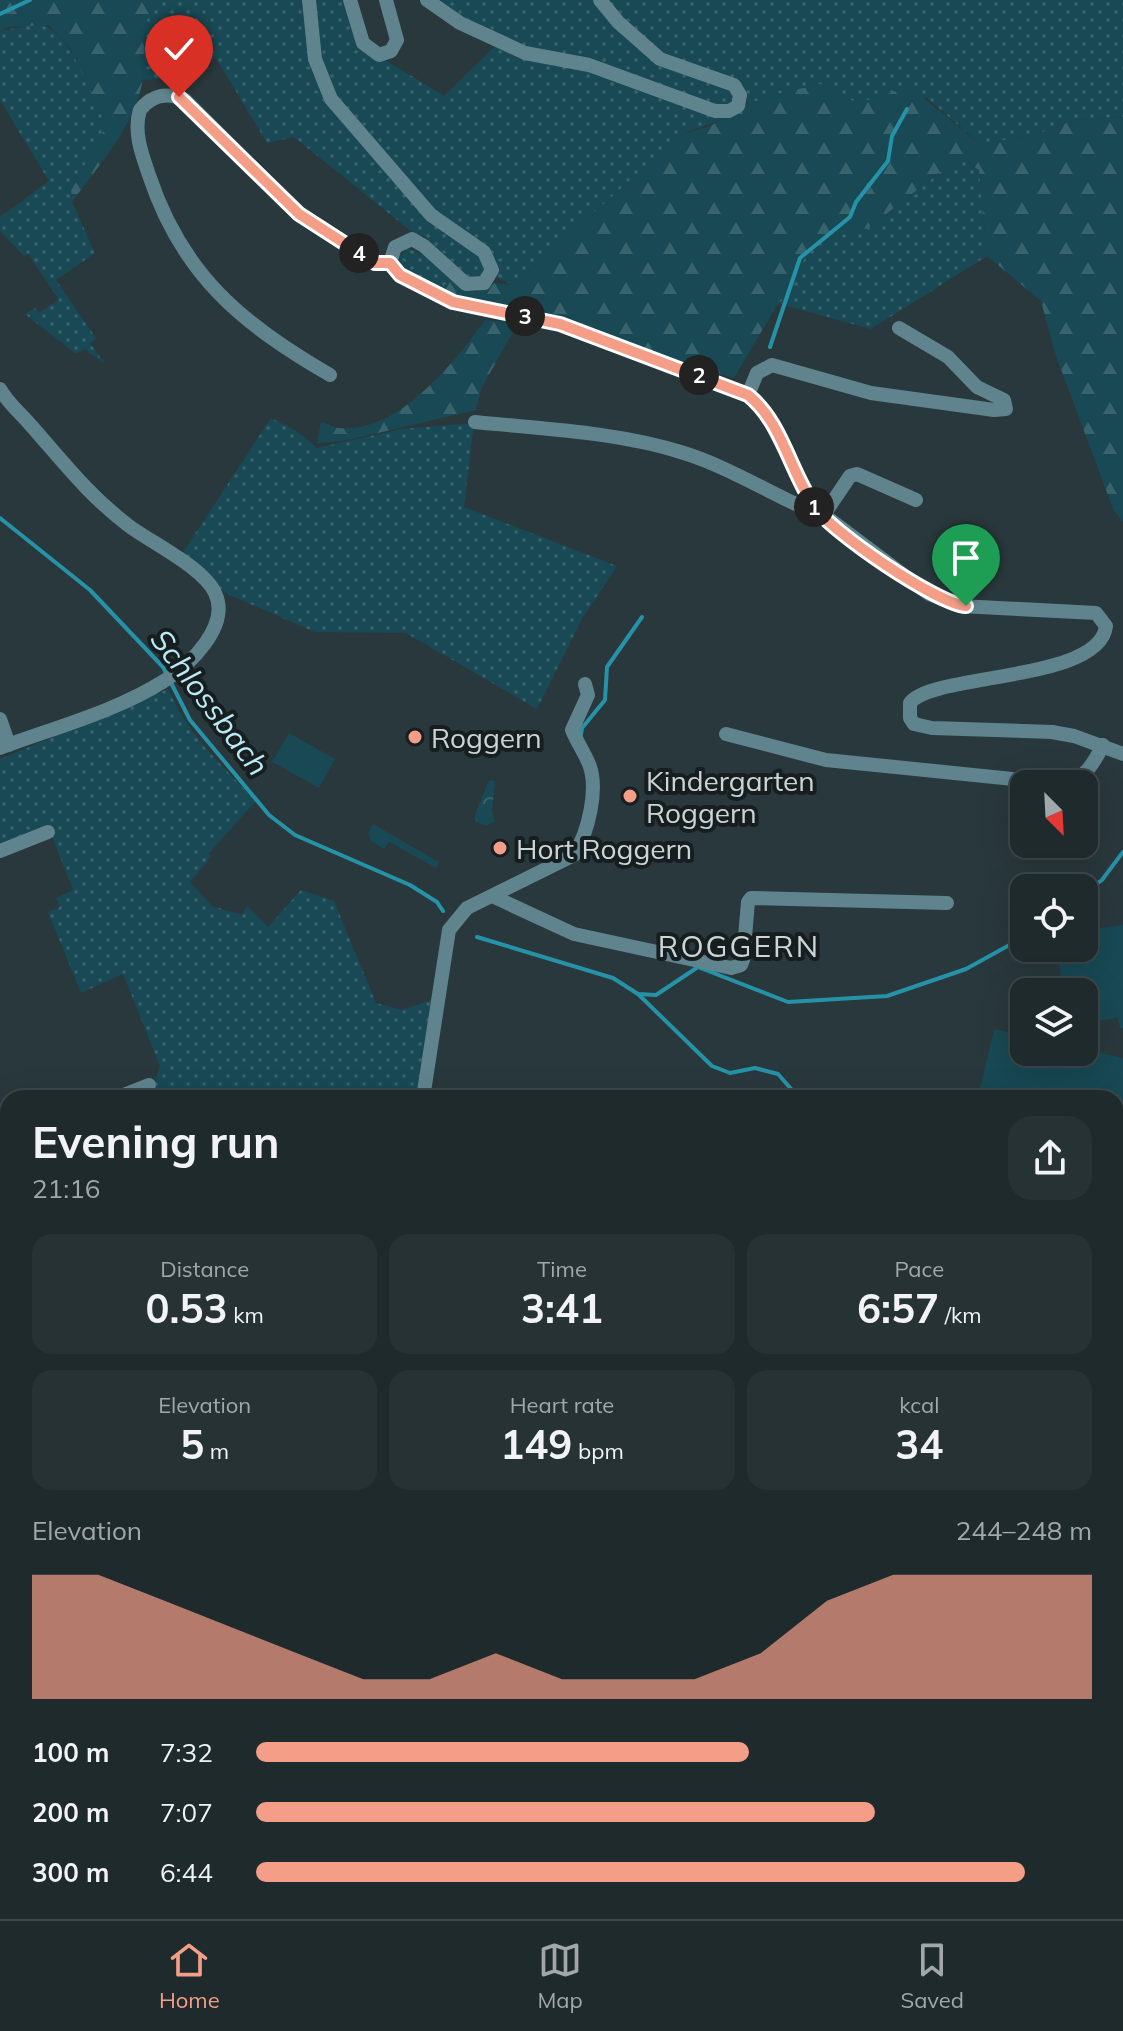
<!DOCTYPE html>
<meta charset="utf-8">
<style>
body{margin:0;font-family:Mulish,sans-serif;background:#273235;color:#f1f3f6;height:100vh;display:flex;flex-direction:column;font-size:30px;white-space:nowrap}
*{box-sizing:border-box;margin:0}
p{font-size:26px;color:#a1a7aa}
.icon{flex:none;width:44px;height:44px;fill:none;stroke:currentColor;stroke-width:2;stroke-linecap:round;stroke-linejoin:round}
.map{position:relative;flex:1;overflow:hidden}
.details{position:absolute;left:0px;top:1090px;width:1124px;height:830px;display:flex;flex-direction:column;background:#1f2a2d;border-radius:24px 24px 0 0;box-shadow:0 8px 32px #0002,0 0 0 2px #3c4649}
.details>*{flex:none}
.needle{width:52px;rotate:156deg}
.buttons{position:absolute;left:1010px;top:770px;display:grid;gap:16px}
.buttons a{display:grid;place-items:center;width:88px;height:88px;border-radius:16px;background:#1f2a2d;box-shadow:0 8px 32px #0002,0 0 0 2px #3c4649;font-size:40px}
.pin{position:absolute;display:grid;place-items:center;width:68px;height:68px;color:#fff;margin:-82px -34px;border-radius:50% 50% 50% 0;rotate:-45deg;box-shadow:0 0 8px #0007}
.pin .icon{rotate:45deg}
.km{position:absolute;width:40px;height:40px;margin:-20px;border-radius:50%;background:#222;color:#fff;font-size:22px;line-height:40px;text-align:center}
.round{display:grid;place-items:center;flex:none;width:84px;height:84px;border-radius:24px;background:#273235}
.summary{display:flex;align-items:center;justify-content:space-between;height:136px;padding:0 32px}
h1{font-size:44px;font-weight:700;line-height:60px}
.stats{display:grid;grid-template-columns:repeat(3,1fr);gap:12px;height:136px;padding:8px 32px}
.stats div{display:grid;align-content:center;border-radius:20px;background:#273235;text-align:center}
.stats b{font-size:40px;font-weight:700}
.stats small{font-size:22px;font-weight:400}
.stats p{font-size:22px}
.chart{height:224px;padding:16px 32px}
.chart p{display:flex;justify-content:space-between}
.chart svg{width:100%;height:144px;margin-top:8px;fill:#f49e88;opacity:.7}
ul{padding:0 32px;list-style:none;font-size:26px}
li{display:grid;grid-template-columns:128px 96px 1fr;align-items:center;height:60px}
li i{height:20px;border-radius:10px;background:#f49e88}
.tab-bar{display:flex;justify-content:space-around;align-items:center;height:112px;border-top:2px solid #3c4649;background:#1f2a2d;font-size:22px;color:#a1a7aa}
.tab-bar a{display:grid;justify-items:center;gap:4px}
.tab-bar .selected{color:#f49e88}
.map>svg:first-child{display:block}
.grass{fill:url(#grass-dots)}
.forest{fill:url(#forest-firs)}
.park{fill:url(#park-crowns)}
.pitch{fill:#184954}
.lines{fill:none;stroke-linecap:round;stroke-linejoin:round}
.stream{stroke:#2692a8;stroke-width:4}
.motorway-tunnel{stroke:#414f53;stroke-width:24;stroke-dasharray:24 12;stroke-linecap:butt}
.minor{stroke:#5f848e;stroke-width:14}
.tertiary{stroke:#5f848e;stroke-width:16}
.motorway{stroke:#b4eaf9;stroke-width:24}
.route-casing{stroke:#fff;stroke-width:16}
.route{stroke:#f49e88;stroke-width:10}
.poi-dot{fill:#f49e88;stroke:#171e20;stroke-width:3}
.labels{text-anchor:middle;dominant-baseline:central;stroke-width:8;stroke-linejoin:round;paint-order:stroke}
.poi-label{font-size:28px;fill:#cbd4d7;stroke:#171e20;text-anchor:start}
.water-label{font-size:30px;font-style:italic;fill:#bcebf8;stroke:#171e20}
.neighbourhood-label{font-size:30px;letter-spacing:2px;fill:#cbd4d7;stroke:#171e20}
</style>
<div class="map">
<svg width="1123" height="1919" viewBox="0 0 1123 1919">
<defs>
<pattern id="grass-dots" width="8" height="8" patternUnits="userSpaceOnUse" patternTransform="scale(2)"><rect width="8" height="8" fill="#184954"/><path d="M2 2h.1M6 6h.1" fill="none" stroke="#38626c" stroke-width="1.8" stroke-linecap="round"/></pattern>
<pattern id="forest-firs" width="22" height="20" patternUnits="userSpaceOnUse" patternTransform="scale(2)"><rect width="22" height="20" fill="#184954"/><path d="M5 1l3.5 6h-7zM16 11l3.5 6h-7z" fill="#38626c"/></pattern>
<pattern id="park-crowns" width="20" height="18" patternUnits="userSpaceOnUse" patternTransform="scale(2)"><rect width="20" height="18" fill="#184954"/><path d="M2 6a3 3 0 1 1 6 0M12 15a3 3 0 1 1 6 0" fill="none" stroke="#38626c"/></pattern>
</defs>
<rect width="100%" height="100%" fill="#29383c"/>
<g class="grass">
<path d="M 155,0 L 306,0 L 312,72 L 323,96 L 479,254 L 486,272 L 472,282 L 424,236 L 411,231 L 294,137 L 267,143 L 216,58 L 160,79 L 143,80 L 147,12 Z"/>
<path d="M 313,0 L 348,0 L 365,54 L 387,61 L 444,96 L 496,45 L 582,67 L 729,117 L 682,134 L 513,285 L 498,278 L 495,260 L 489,251 L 450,226 L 342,109 L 323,75 Z"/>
<path d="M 435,0 L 597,0 L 648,54 L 731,89 L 733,103 L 719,107 L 550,57 L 481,31 Z"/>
<path d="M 604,0 L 1123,0 L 1123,117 L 1074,120 L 1040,133 L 981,145 L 927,98 L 857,103 L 820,84 L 747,104 C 750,72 696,72 674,62 C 652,52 623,17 604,0 Z"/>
<path d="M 38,24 C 71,29 93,97 107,125 L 71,191 L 72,202 L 95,253 L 56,280 L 96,338 L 90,343 L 103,361 L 106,359 L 103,363 L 85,349 L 76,354 L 25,314 L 35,308 L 39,313 L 59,300 L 29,255 L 24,256 L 0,231 L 0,217 L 49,181 L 0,100 L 0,31 Z"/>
<path d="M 963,159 L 979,169 L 987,256 L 871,329 L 776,303 L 815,241 L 868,228 L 939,173 Z"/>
<path d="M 407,248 L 426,256 L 450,280 L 441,289 L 402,268 L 399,257 Z"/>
<path d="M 271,418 L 298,432 L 317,448 L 402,429 L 474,423 L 464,507 L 617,566 L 582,619 L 537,709 L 406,633 L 315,632 L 225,593 L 182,554 Z"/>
<path d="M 168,689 C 191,739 219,762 256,801 L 208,854 L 211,857 L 190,882 L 212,906 L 242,915 L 247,906 L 268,927 L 301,890 L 334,901 L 376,1003 L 402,1010 L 431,1000 L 417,1098 L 133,1098 L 152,1090 L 160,1066 L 123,974 L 81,993 L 48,912 L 60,907 L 56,898 L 73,890 L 49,829 L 0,848 L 0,759 Z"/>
<path d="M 0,1219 L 8,1243 L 8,1312 L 0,1315 Z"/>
</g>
<g class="forest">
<path d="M 0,0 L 155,0 C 140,25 147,51 143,79 C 135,126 99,165 72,202 L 71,190 L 107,125 L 70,48 L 49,25 L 8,27 L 0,31 Z"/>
<path d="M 820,84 L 857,103 L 910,87 L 981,145 L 1040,133 L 1074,120 L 1123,117 L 1123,522 L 1113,509 L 1055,353 L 1041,301 L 987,256 L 979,170 L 963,160 L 939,173 L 868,228 L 815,241 L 734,378 L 523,310 L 470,302 L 441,289 L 450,280 L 475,292 L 495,283 L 513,285 L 682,134 L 710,126 L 747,104 L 774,95 Z"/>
<path d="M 485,320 L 518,323 L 481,389 L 476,410 L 344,441 L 317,443 L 321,422 C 327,423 332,427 338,428 C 397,435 455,362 485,320 Z"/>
</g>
<path class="park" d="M 489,780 L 495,781 L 492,811 L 495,821 L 486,826 L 476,821 L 475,815 Z"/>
<g class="pitch">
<path d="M 289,733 L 335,759 L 319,788 L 272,762 Z"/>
<path d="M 373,824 L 439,862 L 436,868 L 389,842 L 384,849 L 372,842 L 368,833 Z"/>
<path d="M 1123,925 L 1123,1028 L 1120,1029 L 1118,1018 L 1084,1023 L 1084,992 L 1063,992 L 1057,948 L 1084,948 L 1084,930 Z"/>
<path d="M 994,1029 L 1024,1036 L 1024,1052 L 1084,1049 L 1123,1058 L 1123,1177 L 1116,1176 L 1116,1098 L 978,1098 Z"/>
<path d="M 1116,1207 L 1123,1209 L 1123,1331 L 1116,1330 Z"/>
</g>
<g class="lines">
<g class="stream">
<path d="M 0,14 L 30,0"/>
<path d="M 770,347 L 800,258 L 850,217 L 856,202 L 888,161 L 892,136 L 907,109"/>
<path d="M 0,518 L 90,590 L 163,667 L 190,720 L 269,815 L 295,835 L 410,885 L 437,902 L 443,911"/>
<path d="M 581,735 L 582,728 L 605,700 L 607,667 L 642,617"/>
<path d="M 1084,893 L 1102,880 L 1123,852"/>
<path d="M 477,937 L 613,978 L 638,994 L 656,995 L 698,967 L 788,1002 L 887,996 L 966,969 L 1024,937"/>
<path d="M 638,994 L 712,1066 L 730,1073 L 755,1068 L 778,1074 L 799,1098"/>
</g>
<g class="motorway-tunnel">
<path d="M 0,1239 L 8,1264"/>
<path d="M 0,1317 L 8,1343"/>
</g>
<g class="minor">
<path d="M 309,0 L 315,59 L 331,99 L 431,215 L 484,252 L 492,270 L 484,283 L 466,284 L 424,246 L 412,239 L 395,247 L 390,263"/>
<path d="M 350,0 L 363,43 L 379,55 L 391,51 L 397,40 L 386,0"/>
<path d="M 427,0 L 460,23 L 525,53 L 589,65 L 715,111 L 729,111 L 738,106 L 740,95 L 734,85 L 660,59 L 618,22 L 600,0"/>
<path d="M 390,263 L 400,275 L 453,302 L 560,324 L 748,395 L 765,412 L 816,509 L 929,594 L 960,606 L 1096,613 L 1106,626 C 1100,682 932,673 910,703 L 910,718 L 914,724 L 932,728 L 1052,732 L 1074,736 L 1123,754"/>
<path d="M 330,375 C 242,324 182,275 149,175 C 142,155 133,131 140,110 C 152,94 168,92 185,100 L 299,214 L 375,263 L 390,263"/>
<path d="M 0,389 C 8,403 17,410 27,421 C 62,460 86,493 129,526 C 152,543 204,568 215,593 C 231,626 189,666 164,681 C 115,712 53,728 0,748"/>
<path d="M 748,395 L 757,373 L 772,365 L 871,393 L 994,410 L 1006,409 L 1004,400 L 977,387 L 948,357 L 899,328"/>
<path d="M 475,422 C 544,429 618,432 684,453 C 725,466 763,489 802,507 L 816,509"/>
<path d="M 823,516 L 850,476 L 857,474 L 916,500"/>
<path d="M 0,719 L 9,745"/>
<path d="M 726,734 L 826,760 L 1053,783 C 1082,783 1091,769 1103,745"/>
<path d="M 0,851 L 48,832"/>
<path d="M 492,896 L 574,934 L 731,968 L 741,965 L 743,960 L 748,902 L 751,898 L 947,903"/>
<path d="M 116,1098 L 149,1085"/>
<path d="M 423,1098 L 449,930 L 467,908 L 574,855 C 588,833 599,789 589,764 C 584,752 577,742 572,730 L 588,695 L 585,684"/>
<path d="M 0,1145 L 8,1142"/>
<path d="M 0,1510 L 8,1511"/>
<path d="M 701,1912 L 704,1919"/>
<path d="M 825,1912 L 826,1919"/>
<path d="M 922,1912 L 923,1919"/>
<path d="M 1053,1912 L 1055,1919"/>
<path d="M 457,1919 L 458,1912"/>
<path d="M 627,1919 L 649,1912"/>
</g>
<g class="tertiary">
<path d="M 0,1193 L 8,1217"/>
<path d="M 0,1322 L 8,1322"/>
<path d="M 1116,1581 L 1123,1581"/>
</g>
<g class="motorway">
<path d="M 182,1912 L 184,1919"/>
<path d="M 204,1912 L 206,1919"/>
</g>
</g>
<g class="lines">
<defs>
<path id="route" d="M 179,97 L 299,214 L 375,263 L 390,263 L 400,275 L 453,302 L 560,324 L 748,395 C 782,422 790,471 814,506 C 830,531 937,604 966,606"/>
</defs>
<use href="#route" class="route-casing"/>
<use href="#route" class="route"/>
</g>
<g class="poi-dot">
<circle cx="415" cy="737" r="8"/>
<circle cx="630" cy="796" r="8"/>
<circle cx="500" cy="848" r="8"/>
</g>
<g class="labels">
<g class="poi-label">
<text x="431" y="737">Roggern</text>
<text x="646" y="780">Kindergarten<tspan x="646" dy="32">Roggern</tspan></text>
<text x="516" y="848">Hort Roggern</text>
</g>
<g class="water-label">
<text transform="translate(210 702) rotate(53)">Schlossbach</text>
</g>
<g class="neighbourhood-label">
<text x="739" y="946">ROGGERN</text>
</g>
</g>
</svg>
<div class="buttons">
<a><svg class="needle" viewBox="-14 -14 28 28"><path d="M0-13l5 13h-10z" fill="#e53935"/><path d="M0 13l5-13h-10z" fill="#a1a7aa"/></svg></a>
<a><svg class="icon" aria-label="locate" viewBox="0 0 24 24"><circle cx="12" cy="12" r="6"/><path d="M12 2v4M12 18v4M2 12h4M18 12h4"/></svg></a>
<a><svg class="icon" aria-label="layers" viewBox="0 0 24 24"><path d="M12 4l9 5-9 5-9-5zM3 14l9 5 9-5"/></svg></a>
</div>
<div class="pin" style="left:966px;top:606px;background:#1e9e55"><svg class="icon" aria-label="arrive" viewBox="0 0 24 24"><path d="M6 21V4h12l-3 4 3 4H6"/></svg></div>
<div class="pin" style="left:179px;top:97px;background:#d93025"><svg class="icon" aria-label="check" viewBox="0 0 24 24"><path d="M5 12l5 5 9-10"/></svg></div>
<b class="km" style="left:814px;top:507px">1</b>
<b class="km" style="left:699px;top:375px">2</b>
<b class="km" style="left:525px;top:316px">3</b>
<b class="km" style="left:359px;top:253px">4</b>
<section class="details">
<div class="summary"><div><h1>Evening run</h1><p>21:16</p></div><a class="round"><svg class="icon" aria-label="share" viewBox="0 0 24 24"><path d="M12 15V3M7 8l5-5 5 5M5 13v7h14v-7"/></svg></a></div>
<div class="stats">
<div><p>Distance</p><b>0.53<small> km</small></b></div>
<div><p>Time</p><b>3:41</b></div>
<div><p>Pace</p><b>6:57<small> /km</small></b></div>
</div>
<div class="stats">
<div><p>Elevation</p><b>5<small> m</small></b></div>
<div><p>Heart rate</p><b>149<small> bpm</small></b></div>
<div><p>kcal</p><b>34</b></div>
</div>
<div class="chart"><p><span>Elevation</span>244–248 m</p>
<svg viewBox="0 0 160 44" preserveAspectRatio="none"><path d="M0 44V6L10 6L20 14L30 22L40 30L50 38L60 38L70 30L80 38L90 38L100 38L110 30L120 14L130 6L140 6L150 6L160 6V44z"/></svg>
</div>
<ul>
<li><b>100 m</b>7:32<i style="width:59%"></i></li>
<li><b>200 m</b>7:07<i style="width:74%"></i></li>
<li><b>300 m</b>6:44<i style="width:92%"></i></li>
</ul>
</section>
</div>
<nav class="tab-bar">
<a class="selected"><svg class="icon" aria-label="home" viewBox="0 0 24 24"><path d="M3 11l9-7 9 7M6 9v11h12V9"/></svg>Home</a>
<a><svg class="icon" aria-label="map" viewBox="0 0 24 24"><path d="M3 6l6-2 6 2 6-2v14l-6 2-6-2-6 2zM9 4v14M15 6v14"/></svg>Map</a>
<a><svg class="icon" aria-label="saved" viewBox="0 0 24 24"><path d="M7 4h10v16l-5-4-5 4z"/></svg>Saved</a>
</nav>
